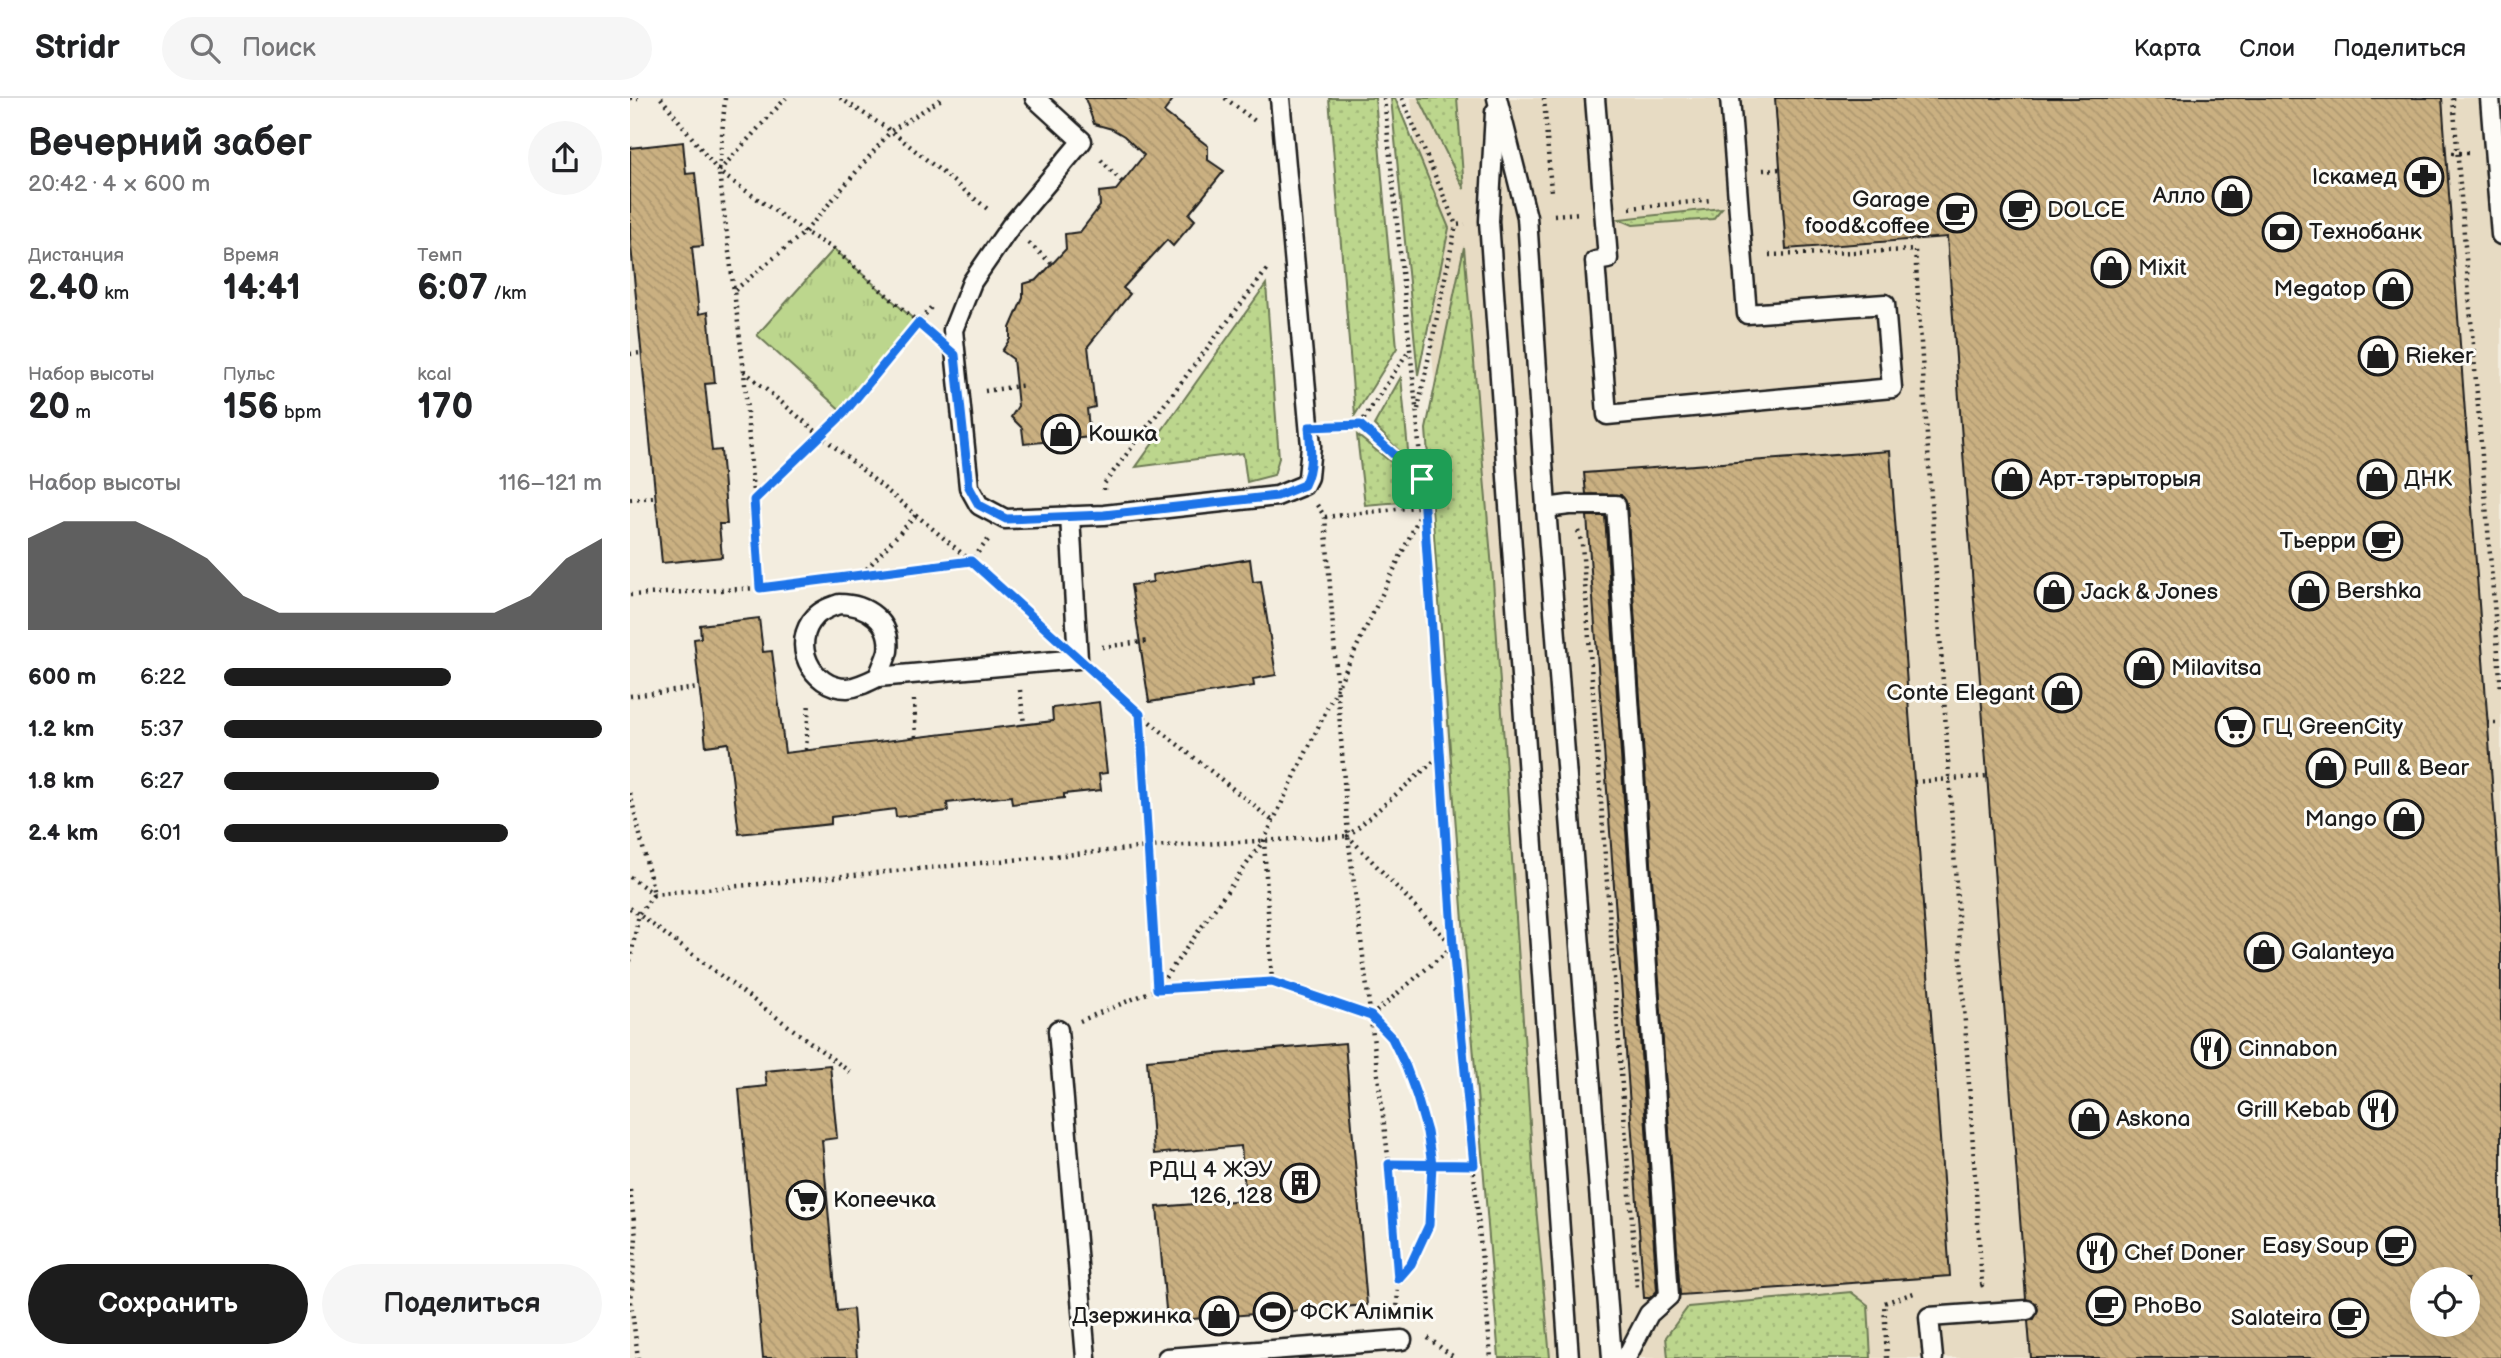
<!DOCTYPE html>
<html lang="ru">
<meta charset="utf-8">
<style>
body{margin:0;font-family:"Balsamiq Sans",sans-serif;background:#f6f6f6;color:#202124;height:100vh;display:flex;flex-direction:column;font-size:26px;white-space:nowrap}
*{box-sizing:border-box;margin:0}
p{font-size:23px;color:#757577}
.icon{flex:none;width:38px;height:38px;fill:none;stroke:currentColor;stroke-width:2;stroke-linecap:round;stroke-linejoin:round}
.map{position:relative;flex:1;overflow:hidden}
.drawer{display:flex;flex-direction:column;background:#fff;width:630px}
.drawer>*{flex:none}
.fabs{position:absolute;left:1780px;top:1169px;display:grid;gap:14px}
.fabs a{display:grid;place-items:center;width:70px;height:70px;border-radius:50%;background:#fff;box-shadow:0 7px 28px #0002;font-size:35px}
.pin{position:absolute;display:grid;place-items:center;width:60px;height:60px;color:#fff;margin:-30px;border-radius:14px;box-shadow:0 4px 10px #0006}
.round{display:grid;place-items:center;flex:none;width:74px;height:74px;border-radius:37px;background:#f6f6f6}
.overview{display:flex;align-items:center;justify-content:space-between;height:119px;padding:0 28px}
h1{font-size:38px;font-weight:700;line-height:52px}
.stats{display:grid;grid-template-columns:repeat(3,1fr);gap:10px;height:119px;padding:7px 28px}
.stats div{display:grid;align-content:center}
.stats b{font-size:35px;font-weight:700}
.stats small{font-size:19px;font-weight:400}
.stats p{font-size:19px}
.chart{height:196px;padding:14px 28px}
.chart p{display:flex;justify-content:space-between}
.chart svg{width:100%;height:126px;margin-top:7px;fill:#1c1c1c;opacity:.7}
.cta{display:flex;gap:14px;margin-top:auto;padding:14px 28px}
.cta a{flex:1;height:80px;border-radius:42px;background:#1c1c1c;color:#fff;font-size:28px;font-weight:700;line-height:80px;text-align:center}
.cta a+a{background:#f6f6f6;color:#202124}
ul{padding:0 28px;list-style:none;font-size:23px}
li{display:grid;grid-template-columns:112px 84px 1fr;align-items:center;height:52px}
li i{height:18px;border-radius:9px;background:#1c1c1c}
header{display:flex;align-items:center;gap:42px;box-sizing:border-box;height:98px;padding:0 35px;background:#fff;border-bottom:2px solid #e0e0e0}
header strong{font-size:33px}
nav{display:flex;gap:38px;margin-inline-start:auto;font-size:24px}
.search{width:490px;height:63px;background:#f6f6f6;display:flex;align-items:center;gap:18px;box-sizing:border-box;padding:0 24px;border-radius:38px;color:#757577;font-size:26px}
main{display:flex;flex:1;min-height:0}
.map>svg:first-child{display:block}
.built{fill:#e7dbc3;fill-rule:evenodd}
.grass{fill:url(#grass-dots);stroke:#6c7954;stroke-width:2}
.park{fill:url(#park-tufts);stroke:#6c7954;stroke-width:2}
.building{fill:url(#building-back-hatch);stroke:#1c1c1c;stroke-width:2;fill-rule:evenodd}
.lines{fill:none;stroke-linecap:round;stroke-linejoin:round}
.lane-casing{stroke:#1c1c1c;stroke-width:23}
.path{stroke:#1c1c1c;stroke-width:4.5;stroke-dasharray:2 5;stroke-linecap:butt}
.lane{stroke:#fdfcf7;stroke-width:18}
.path-bridge{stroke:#1c1c1c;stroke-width:4.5;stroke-dasharray:2 5;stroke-linecap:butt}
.route-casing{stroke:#fff;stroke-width:14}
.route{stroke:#1a73e8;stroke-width:9}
.labels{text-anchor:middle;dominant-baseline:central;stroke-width:6;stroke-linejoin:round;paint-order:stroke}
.poi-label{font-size:23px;fill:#1c1c1c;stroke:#fdfcf7;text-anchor:start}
</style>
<header>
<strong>Stridr</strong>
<div class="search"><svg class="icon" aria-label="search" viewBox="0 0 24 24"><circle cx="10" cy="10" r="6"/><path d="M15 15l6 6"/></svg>Поиск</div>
<nav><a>Карта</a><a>Слои</a><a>Поделиться</a></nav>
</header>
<main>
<section class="drawer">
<div class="overview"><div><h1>Вечерний забег</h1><p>20:42 · 4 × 600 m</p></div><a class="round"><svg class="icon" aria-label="share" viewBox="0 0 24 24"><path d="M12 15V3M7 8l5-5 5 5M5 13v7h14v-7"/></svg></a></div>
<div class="stats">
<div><p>Дистанция</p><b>2.40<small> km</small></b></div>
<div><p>Время</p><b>14:41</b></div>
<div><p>Темп</p><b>6:07<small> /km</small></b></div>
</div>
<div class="stats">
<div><p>Набор высоты</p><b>20<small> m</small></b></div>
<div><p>Пульс</p><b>156<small> bpm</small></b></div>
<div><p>kcal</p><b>170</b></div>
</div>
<div class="chart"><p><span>Набор высоты</span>116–121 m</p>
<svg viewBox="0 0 160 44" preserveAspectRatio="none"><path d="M0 44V12L10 6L20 6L30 6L40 12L50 19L60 32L70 38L80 38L90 38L100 38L110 38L120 38L130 38L140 32L150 19L160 12V44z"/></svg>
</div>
<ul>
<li><b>600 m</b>6:22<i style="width:60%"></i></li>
<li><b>1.2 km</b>5:37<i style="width:100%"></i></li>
<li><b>1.8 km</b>6:27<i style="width:57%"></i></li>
<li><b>2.4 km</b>6:01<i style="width:75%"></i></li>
</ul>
<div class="cta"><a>Сохранить</a><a>Поделиться</a></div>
</section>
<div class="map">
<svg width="1871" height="1260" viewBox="0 0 1871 1260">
<defs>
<pattern id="grass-dots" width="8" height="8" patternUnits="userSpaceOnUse" patternTransform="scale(1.75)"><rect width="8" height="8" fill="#bcd68d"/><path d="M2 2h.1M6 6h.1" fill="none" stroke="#a1b779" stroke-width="1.8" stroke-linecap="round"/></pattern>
<pattern id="park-tufts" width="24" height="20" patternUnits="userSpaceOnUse" patternTransform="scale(1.75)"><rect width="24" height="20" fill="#bcd68d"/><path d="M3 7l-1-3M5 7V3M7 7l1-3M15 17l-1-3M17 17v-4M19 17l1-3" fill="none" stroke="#a1b779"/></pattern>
<pattern id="building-back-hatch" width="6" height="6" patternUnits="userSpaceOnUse" patternTransform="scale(1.75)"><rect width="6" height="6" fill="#cab081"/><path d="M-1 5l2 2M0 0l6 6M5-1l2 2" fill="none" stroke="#ad976f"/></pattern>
</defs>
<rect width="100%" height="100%" fill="#f3eddf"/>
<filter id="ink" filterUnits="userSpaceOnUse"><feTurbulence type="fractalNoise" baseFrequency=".0143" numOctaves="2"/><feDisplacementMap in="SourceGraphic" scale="14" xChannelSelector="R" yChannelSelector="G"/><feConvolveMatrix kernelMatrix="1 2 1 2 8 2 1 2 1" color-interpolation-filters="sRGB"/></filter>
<g filter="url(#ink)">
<path class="built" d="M 781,0 L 1871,0 L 1871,1260 L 885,1260 ZM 1792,1181 L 1838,1181 L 1838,1227 L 1792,1227 Z"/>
<g class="grass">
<path d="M 699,0 L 745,0 L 767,250 L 725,317 Z"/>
<path d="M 761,0 L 765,0 L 819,130 L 788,277 Z"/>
<path d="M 789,0 L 827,0 L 834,91 Z"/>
<path d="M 1092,110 L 1083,121 L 1003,127 L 989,121 Z"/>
<path d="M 834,149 L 863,482 L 905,1099 L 920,1260 L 869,1260 L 835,850 L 796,331 Z"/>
<path d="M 636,186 L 649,360 L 644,377 L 617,384 L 613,355 L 506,369 Z"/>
<path d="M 771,279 L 779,363 L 744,327 Z"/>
<path d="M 727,337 L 781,380 L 782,403 L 735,407 Z"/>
<path d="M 1221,1194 L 1238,1207 L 1241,1260 L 1038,1260 L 1036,1239 L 1058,1209 Z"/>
</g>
<path class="park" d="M 204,151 L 288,225 L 214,315 L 127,237 Z"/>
<g class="building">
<path d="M 455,0 L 544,0 L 534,14 L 578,48 L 578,62 L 594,73 L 559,116 L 565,122 L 543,148 L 537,142 L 493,190 L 500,196 L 458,248 L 465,309 L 457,311 L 460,339 L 394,346 L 392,330 L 381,319 L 388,308 L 383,261 L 372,253 L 380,241 L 380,230 L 393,200 L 393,186 L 407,182 L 436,151 L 435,136 L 450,134 L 470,108 L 469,94 L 486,92 L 514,57 L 494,38 L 482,31 L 464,26 Z"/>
<path d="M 1145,0 L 1812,0 L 1871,807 L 1871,1260 L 1401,1260 L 1398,1223 L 1404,1221 L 1408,1212 L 1406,1205 L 1396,1201 L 1317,139 L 1156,151 ZM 1792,1181 L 1838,1181 L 1838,1227 L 1792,1227 Z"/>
<path d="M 53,44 L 56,76 L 65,75 L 73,148 L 62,149 L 69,216 L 78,214 L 85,285 L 75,286 L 82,353 L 91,352 L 97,426 L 89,426 L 92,459 L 32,465 L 0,138 L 0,50 Z"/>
<path d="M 1260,353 L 1320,1178 L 1050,1197 L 997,406 L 991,397 L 956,396 L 954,375 Z"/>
<path d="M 957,418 L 975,418 L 1027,1193 L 1020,1200 L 1014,1200 Z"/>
<path d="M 620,461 L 623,484 L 631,483 L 646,577 L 623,581 L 624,588 L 519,604 L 501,487 L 523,484 L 522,477 Z"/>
<path d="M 129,520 L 133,554 L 142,553 L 155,655 L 423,623 L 422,610 L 469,604 L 477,675 L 469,676 L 471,692 L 434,696 L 434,700 L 382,706 L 381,698 L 317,705 L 318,713 L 266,719 L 265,711 L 201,719 L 201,726 L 109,736 L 98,645 L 76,648 L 64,541 L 71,540 L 70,527 Z"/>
<path d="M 715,945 L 737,1207 L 537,1223 L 527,1109 L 616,1102 L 611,1048 L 524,1056 L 517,962 Z"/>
<path d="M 200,967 L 207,1040 L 192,1042 L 207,1213 L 223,1211 L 227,1260 L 133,1260 L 109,991 L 137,988 L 135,973 Z"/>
</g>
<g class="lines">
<defs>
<g id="lane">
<path d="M 405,0 L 452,43 L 380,129 L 342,184 L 323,232 L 339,389 L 349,407 L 375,421 L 474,417 L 647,398 L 674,387 L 678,379 L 681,348 L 650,0"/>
<path d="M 867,0 L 897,119 L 916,410 L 982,1260"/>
<path d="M 965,0 L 978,161 L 965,163 L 977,317 L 1262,290 L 1255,206 L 1117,216 L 1100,0"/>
<path d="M 1860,0 L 1871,137"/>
<path d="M 865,14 L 859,123 L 939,1260"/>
<path d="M 916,410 L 939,407 L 986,407 L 1039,1198 L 1019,1216 L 996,1260"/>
<path d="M 209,506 C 236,506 262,523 258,553 C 256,561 251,571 248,579 C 238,584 228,589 217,590 C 181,590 160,545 185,519 C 191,512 201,509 209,506 Z"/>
<path d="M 248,579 L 448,561 L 440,418"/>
<path d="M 428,932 L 456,1260"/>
<path d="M 537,1260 L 772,1242"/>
<path d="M 1303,1260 L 1299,1219 L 1397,1212"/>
</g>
</defs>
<use href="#lane" class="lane-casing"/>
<g class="path">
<path d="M 0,0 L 8,0"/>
<path d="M 31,0 L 89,74 L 175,134 L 204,151 L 298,233"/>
<path d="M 95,0 L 89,74 L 114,273 L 130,490"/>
<path d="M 210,0 L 261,33 L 360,113"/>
<path d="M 595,0 L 625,23"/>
<path d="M 754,0 L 787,318 L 823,848 L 861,1260"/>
<path d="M 772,0 L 826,127 L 835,126"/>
<path d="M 914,0 L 921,93"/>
<path d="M 1823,0 L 1871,592"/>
<path d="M 1815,55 L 1839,55"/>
<path d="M 471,62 L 492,84"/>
<path d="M 1133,72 L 1150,71"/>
<path d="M 89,73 L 156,0"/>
<path d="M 1000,110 L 1082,102"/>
<path d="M 924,117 L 950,115"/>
<path d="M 399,145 L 422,166"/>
<path d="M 1139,157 L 1285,152 L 1352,1187 L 1348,1188"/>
<path d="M 105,192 L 175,134 L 261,33 L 313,0"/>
<path d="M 0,256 L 11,255"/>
<path d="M 114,273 L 341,463 L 419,534"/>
<path d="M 355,293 L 396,287"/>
<path d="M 788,311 L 826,127"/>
<path d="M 730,327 L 779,252"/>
<path d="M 704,328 L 730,327 L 791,380"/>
<path d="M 474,392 L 474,386 L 639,169"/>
<path d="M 0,401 L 25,399"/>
<path d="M 125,402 L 214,315 L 303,207"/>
<path d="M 687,407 L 695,419 L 718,738 L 759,1066 L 768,1181 L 767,1218"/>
<path d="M 695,419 L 794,408"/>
<path d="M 948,433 L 952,446 L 1007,1191"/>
<path d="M 232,476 L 286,417"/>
<path d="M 220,478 L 341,463 L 358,442"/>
<path d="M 0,497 L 130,490 L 191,482"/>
<path d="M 472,549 L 520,543"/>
<path d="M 467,578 L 510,616 L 644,724"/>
<path d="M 390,592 L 394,626"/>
<path d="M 0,598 L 69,590"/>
<path d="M 284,602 L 286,640"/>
<path d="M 511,617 L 527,891"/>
<path d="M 1857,625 L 1871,625"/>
<path d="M 176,652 L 179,604"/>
<path d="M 0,695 L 24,796 L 9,816 L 0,863"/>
<path d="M 634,742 L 642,884"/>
<path d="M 0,779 L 24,796 L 519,749 L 718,738"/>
<path d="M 0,810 L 220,974"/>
<path d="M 527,891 L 634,742 L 794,409"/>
<path d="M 741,918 L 823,848 L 718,738 L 810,658"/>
<path d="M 450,923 L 527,891 L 642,884 L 741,918 L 762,940 L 776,969 L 797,1034 L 802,1066 L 799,1127 L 788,1153 L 769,1180"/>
<path d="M 759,1066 L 844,1067"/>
<path d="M 0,1092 L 6,1139 L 1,1204 L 8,1260"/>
<path d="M 798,1240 L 825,1260"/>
<path d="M 1257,1260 L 1254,1205 L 1287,1194"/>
</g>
<use href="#lane" class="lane"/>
<path class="path-bridge" d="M 1284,684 L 1358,678"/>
</g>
</g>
<g class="lines" filter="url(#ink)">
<defs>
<path id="route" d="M 792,381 L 730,327 L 679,329 C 681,349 683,369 674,387 L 647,398 L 474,417 L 376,421 L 349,407 L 339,389 L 325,257 L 288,225 L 214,315 L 124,402 L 130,490 L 341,463 L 510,616 L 527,891 L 642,884 L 741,918 L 762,940 L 776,969 L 787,999 L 797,1034 L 802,1066 L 799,1127 L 781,1166 L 768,1181 L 759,1066 L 844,1067 L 823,848 L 792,381"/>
</defs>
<use href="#route" class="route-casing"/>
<use href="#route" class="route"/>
</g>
<defs>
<symbol id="pharmacy-ring" viewBox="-11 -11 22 22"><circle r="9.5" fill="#fdfcf7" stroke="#1c1c1c" stroke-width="1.5"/><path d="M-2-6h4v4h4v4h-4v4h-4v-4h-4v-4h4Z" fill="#1c1c1c"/></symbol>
<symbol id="shop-ring" viewBox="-11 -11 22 22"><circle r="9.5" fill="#fdfcf7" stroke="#1c1c1c" stroke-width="1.5"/><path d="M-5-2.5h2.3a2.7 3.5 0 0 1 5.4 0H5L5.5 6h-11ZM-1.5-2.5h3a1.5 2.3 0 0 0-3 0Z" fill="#1c1c1c"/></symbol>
<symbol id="cafe-ring" viewBox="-11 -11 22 22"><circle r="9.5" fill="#fdfcf7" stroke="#1c1c1c" stroke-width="1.5"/><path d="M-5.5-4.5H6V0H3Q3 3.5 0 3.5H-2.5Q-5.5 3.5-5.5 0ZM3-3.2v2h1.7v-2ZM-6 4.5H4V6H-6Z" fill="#1c1c1c"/></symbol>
<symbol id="bank-ring" viewBox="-11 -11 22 22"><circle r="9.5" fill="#fdfcf7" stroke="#1c1c1c" stroke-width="1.5"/><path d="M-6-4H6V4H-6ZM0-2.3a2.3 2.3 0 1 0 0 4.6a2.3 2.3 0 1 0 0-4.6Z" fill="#1c1c1c"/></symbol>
<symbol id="supermarket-ring" viewBox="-11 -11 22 22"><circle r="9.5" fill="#fdfcf7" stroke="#1c1c1c" stroke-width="1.5"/><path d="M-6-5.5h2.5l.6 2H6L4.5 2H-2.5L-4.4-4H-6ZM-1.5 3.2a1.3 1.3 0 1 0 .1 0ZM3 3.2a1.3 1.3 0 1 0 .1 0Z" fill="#1c1c1c"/></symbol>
<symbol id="restaurant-ring" viewBox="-11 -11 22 22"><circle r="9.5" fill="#fdfcf7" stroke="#1c1c1c" stroke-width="1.5"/><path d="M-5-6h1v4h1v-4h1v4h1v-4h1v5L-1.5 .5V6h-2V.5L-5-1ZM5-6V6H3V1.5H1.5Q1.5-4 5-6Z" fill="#1c1c1c"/></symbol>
<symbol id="building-ring" viewBox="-11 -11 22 22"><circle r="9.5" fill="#fdfcf7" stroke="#1c1c1c" stroke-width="1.5"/><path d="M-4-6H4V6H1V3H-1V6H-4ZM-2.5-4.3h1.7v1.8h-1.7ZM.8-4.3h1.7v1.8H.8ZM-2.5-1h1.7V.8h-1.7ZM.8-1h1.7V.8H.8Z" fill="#1c1c1c"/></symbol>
<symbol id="stadium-ring" viewBox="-11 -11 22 22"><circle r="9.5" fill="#fdfcf7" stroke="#1c1c1c" stroke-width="1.5"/><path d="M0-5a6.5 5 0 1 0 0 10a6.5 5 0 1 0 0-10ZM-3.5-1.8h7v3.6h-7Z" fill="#1c1c1c"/></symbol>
</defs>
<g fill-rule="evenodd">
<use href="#pharmacy-ring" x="1772" y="57" width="44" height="44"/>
<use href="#shop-ring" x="1580" y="76" width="44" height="44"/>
<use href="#cafe-ring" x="1368" y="90" width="44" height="44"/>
<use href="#cafe-ring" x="1305" y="93" width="44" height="44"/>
<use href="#bank-ring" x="1630" y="112" width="44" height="44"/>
<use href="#shop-ring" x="1459" y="148" width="44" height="44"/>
<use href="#shop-ring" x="1741" y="169" width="44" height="44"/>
<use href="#shop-ring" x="1726" y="236" width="44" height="44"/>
<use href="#shop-ring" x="409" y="314" width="44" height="44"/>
<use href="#shop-ring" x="1360" y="359" width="44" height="44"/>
<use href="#shop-ring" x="1725" y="359" width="44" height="44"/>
<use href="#cafe-ring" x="1731" y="421" width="44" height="44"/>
<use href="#shop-ring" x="1657" y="471" width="44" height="44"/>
<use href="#shop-ring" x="1402" y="472" width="44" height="44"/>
<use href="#shop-ring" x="1492" y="548" width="44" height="44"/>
<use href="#shop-ring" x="1410" y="573" width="44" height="44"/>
<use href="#supermarket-ring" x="1583" y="607" width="44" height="44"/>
<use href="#shop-ring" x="1674" y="648" width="44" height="44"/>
<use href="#shop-ring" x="1752" y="699" width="44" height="44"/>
<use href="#shop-ring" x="1612" y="832" width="44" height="44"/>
<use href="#restaurant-ring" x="1559" y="929" width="44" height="44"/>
<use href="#restaurant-ring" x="1726" y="990" width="44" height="44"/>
<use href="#shop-ring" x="1437" y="999" width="44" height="44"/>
<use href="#building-ring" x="648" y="1063" width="44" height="44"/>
<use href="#supermarket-ring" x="154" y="1080" width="44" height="44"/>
<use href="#cafe-ring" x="1744" y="1126" width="44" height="44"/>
<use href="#restaurant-ring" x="1445" y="1133" width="44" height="44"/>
<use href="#cafe-ring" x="1454" y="1186" width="44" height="44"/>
<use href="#stadium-ring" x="621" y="1192" width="44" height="44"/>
<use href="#shop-ring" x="567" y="1196" width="44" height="44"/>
<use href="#cafe-ring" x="1697" y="1198" width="44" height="44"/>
</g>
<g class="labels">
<g class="poi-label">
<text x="1767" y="79" text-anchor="end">Іскамед</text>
<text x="1575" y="98" text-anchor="end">Алло</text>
<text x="1300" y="102" text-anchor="end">Garage<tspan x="1300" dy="26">food&amp;coffee</tspan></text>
<text x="1417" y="112">DOLCE</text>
<text x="1679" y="134">Технобанк</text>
<text x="1508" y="170">Mixit</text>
<text x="1736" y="191" text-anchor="end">Megatop</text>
<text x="1775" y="258">Rieker</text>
<text x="458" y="336">Кошка</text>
<text x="1409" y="381">Арт-тэрыторыя</text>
<text x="1774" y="381">ДНК</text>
<text x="1726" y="443" text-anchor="end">Тьерри</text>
<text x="1706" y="493">Bershka</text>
<text x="1451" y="494">Jack &amp; Jones</text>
<text x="1541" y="570">Milavitsa</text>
<text x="1405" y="595" text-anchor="end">Conte Elegant</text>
<text x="1632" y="629">ГЦ GreenCity</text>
<text x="1723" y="670">Pull &amp; Bear</text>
<text x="1747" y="721" text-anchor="end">Mango</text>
<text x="1661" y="854">Galanteya</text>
<text x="1608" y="951">Cinnabon</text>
<text x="1721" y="1012" text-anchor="end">Grill Kebab</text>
<text x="1486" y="1021">Askona</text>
<text x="643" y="1072" text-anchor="end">РДЦ 4 ЖЭУ<tspan x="643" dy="26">126, 128</tspan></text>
<text x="203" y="1102">Копеечка</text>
<text x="1739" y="1148" text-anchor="end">Easy Soup</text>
<text x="1494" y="1155">Chef Doner</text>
<text x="1503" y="1208">PhoBo</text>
<text x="670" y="1214">ФСК Алімпік</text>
<text x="562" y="1218" text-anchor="end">Дзержинка</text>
<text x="1692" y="1220" text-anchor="end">Salateira</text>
</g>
</g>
</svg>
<div class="fabs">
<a><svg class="icon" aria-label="locate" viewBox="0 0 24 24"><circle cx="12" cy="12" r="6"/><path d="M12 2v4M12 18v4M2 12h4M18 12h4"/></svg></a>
</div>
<div class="pin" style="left:792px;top:381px;background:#1e9e55"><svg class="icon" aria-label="arrive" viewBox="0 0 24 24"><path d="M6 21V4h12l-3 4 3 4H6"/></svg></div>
</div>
</main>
